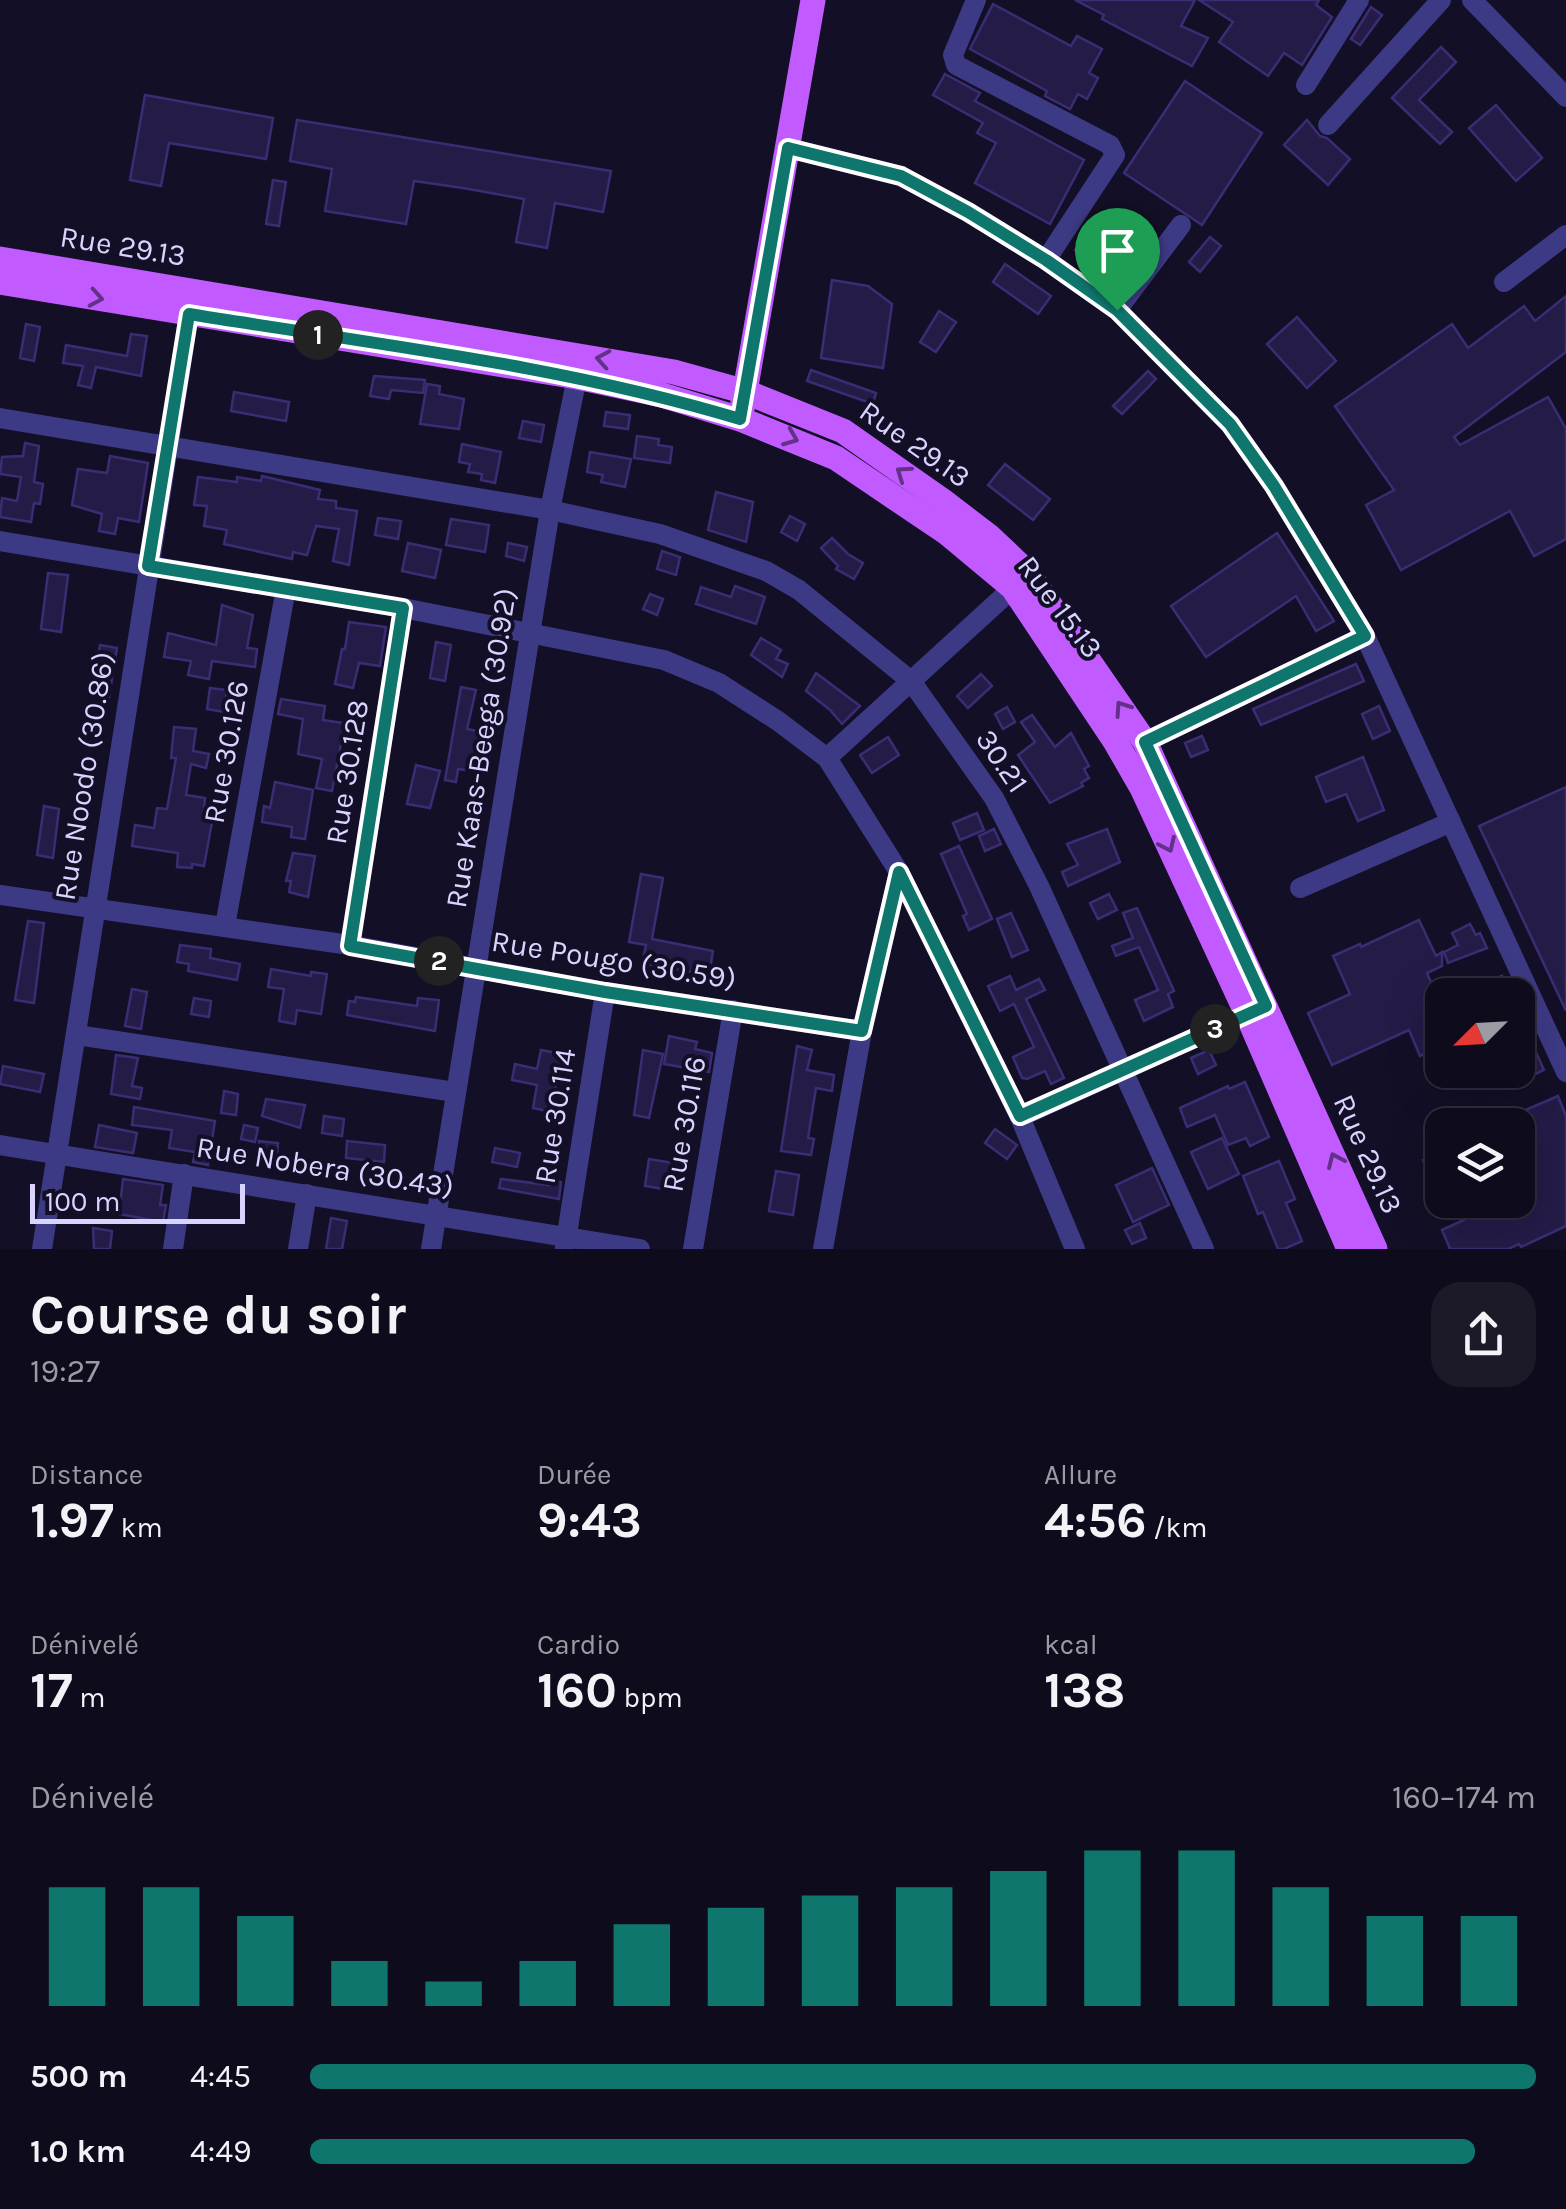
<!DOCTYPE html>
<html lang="fr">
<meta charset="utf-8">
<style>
body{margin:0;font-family:Karla,sans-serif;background:#1c1929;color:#f1f3f6;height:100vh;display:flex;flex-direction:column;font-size:38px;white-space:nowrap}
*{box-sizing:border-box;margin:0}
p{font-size:32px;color:#9b9ba3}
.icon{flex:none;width:55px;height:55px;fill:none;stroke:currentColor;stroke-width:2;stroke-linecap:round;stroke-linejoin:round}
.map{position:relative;height:1249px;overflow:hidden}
.side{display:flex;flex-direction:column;background:#0e0b1c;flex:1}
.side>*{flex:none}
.needle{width:65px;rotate:246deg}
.fabs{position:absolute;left:1425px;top:978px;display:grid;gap:20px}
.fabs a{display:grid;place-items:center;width:110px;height:110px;border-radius:20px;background:#0e0b1c;box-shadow:0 10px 40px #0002,0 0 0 2px #2e2b3b;font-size:50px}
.scale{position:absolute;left:30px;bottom:25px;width:215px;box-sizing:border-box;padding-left:10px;border:5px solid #d9d4ff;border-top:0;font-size:28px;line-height:35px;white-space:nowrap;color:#d9d4ff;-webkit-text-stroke:8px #130f26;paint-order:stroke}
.pin{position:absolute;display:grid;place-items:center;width:85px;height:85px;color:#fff;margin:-102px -42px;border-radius:50% 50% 50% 0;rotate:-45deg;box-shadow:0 0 10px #0007}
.pin .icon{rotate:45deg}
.km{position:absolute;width:50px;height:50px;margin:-25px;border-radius:50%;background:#222;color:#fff;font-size:28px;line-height:50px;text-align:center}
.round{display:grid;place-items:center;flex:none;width:105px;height:105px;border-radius:30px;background:#1c1929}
.overview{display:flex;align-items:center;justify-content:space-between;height:170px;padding:0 30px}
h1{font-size:55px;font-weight:700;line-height:75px}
.stats{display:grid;grid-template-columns:repeat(3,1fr);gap:15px;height:170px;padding:10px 30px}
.stats div{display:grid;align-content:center}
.stats b{font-size:50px;font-weight:700}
.stats small{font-size:28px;font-weight:400}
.stats p{font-size:28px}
.chart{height:280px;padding:20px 30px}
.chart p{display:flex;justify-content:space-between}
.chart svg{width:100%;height:180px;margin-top:10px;stroke:#0f766e;stroke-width:6}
ul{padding:0 30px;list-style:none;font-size:32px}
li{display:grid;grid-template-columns:160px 120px 1fr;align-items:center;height:75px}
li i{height:25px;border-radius:12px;background:#0f766e}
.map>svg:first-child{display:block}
.building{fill:#241b47;stroke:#3b2d73;stroke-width:2.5}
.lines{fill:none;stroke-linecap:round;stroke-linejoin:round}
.minor{stroke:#3d3a85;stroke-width:20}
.major{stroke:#c25bff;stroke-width:25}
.oneway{stroke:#623188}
.route-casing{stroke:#fff;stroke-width:20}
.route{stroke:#0f766e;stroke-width:12}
.labels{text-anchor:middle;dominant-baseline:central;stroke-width:8;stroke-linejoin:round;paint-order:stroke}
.street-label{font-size:30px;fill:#d9d4ff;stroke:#130f26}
</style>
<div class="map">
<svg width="1566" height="1249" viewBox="0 0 1566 1249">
<rect width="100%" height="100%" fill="#130f26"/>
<g class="building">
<path d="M 1075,0 L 1195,0 L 1181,26 L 1208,38 L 1192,66 L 1102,19 L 1104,15 Z"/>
<path d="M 1199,0 L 1319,0 L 1316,5 L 1332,17 L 1302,65 L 1284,53 L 1268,76 L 1219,42 L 1233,22 Z"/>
<path d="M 993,4 L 1071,46 L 1077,36 L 1102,49 L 1089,73 L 1098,78 L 1087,99 L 1078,94 L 1070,109 L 1045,96 L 1047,91 L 970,49 Z"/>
<path d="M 1371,7 L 1382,15 L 1360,45 L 1351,39 Z"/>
<path d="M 1441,47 L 1456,62 L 1419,100 L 1452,132 L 1440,144 L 1392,98 Z"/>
<path d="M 945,74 L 980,93 L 975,101 L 1084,160 L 1050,224 L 975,183 L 996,143 L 977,133 L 983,123 L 933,95 Z"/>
<path d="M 1185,81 L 1262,133 L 1202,225 L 1124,173 Z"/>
<path d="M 145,95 L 273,118 L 266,159 L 169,143 L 161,186 L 130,180 Z"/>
<path d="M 1496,105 L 1542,158 L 1516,181 L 1469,128 Z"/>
<path d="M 297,120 L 611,171 L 603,212 L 555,203 L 547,248 L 516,242 L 524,199 L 463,188 L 414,181 L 406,224 L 325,211 L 332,169 L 290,161 Z"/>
<path d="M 1307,120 L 1320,136 L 1327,138 L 1350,159 L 1328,185 L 1284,145 Z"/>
<path d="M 273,180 L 286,182 L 279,226 L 266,224 Z"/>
<path d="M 1210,237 L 1221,246 L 1200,272 L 1189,262 Z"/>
<path d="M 1084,238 L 1110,257 L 1101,269 L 1075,250 Z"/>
<path d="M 1005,264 L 1051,296 L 1038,314 L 993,282 Z"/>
<path d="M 832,280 L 868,286 L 892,304 L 883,368 L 821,358 Z"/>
<path d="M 1566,296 L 1566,352 L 1454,437 L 1460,445 L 1548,397 L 1566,429 L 1566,539 L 1534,556 L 1510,511 L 1401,570 L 1366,505 L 1394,490 L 1335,406 L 1452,324 L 1468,348 L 1524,306 L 1535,321 Z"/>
<path d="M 939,311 L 956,322 L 936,352 L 920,342 Z"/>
<path d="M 1297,317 L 1336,361 L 1307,388 L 1267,344 Z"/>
<path d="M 26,324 L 40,327 L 34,361 L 20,358 Z"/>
<path d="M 131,334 L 147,336 L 141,376 L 96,367 L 91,388 L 78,385 L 83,366 L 63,363 L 66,345 L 127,356 Z"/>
<path d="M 811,370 L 876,393 L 873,404 L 807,381 Z"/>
<path d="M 1148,371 L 1156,379 L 1122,414 L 1113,406 Z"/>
<path d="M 374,376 L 425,380 L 423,393 L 391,390 L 389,399 L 370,396 Z"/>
<path d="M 427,384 L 440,386 L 439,394 L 464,399 L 459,429 L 420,424 Z"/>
<path d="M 234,392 L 289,402 L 286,421 L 231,411 Z"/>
<path d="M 606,412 L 630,415 L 628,429 L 604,426 Z"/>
<path d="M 523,421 L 544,425 L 541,442 L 519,438 Z"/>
<path d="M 637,436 L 659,439 L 658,445 L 672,447 L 670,463 L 634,458 Z"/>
<path d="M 25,443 L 39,446 L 34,482 L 43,484 L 40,504 L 34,503 L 31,522 L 0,517 L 2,498 L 17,501 L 21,477 L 0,474 L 2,457 L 23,456 Z"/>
<path d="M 462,444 L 501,452 L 495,483 L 481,480 L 482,474 L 468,472 L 470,464 L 459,462 Z"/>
<path d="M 590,452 L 631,459 L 625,487 L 601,482 L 603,475 L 587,472 Z"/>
<path d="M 110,456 L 148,463 L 139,522 L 118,518 L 115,534 L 99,531 L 102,514 L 72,505 L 78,469 L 107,473 Z"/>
<path d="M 1005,464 L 1050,499 L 1033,520 L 988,485 Z"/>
<path d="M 262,476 L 320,490 L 318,499 L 336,501 L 336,508 L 357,511 L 349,565 L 333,561 L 339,529 L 316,526 L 307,555 L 293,552 L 292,559 L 224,544 L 227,530 L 204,526 L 207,506 L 194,505 L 198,477 L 237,482 L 237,477 L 261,481 Z"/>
<path d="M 716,492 L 753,502 L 746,542 L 708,530 Z"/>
<path d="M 790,516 L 805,524 L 797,541 L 781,532 Z"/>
<path d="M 378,518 L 401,521 L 398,539 L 375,535 Z"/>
<path d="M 451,519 L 489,525 L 485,552 L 446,545 Z"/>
<path d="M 1277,533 L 1334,621 L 1316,631 L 1296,596 L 1206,657 L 1171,606 Z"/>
<path d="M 832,538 L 848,554 L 863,563 L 854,579 L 836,569 L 838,566 L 821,548 Z"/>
<path d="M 408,543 L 441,550 L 435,578 L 402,571 Z"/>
<path d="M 508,543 L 527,547 L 524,561 L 506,556 Z"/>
<path d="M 662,551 L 680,557 L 676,575 L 657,569 Z"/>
<path d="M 48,573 L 68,575 L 61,632 L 41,629 Z"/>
<path d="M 735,586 L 765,597 L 756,624 L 696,604 L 701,587 L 731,597 Z"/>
<path d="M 650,594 L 663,599 L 657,615 L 643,609 Z"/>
<path d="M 222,605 L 253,615 L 247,648 L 257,649 L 255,667 L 212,661 L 209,679 L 188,675 L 191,661 L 164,657 L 168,633 L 216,645 Z"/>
<path d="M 349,622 L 386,627 L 380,666 L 359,663 L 353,688 L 335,684 L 342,649 L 345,649 Z"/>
<path d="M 761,638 L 781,650 L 776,659 L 788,664 L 782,677 L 751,655 Z"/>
<path d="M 436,642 L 451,645 L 445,681 L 430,678 Z"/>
<path d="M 100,645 L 117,648 L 109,697 L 98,695 L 99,686 L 94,685 Z"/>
<path d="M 1356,664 L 1364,681 L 1261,725 L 1253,709 Z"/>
<path d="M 816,673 L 860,706 L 842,724 L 830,710 L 806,691 Z"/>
<path d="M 981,674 L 992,686 L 968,708 L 957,696 Z"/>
<path d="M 461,687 L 476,690 L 467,729 L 488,733 L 485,752 L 490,753 L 488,773 L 458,769 L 456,782 L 445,780 Z"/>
<path d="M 210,688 L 227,690 L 224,712 L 207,709 Z"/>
<path d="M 281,699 L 325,706 L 323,720 L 350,724 L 348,740 L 342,739 L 332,791 L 316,788 L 322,759 L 298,754 L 303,719 L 278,714 Z"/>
<path d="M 1379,706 L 1390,731 L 1373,739 L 1362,714 Z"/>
<path d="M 1007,707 L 1015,722 L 1003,729 L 995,714 Z"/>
<path d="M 1032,715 L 1055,747 L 1071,733 L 1089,766 L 1084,769 L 1089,778 L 1081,783 L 1083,786 L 1050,803 L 1018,755 L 1035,742 L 1021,722 Z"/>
<path d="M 174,727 L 196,729 L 193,751 L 209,754 L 206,768 L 191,764 L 186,795 L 205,798 L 203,820 L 212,822 L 204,866 L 192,864 L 192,868 L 177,867 L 178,853 L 132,846 L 135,825 L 154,828 L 157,808 L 167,809 L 176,758 L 171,758 Z"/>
<path d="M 1202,736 L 1208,750 L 1191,757 L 1185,743 Z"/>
<path d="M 888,737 L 899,755 L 872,773 L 860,755 Z"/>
<path d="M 1363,757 L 1384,810 L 1358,821 L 1346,794 L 1326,802 L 1316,777 Z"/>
<path d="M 416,765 L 440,771 L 430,808 L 407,804 Z"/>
<path d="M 275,782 L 313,790 L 305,839 L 291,837 L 292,827 L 262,822 L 264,806 L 270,808 Z"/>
<path d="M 1566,787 L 1566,1011 L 1479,826 Z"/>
<path d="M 44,806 L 59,809 L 53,858 L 37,855 Z"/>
<path d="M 977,813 L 984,830 L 960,840 L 953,823 Z"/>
<path d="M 994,829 L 1001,844 L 985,851 L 979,836 Z"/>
<path d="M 1107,829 L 1120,862 L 1068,886 L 1062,872 L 1078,865 L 1067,844 Z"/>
<path d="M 959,846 L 992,919 L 969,930 L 963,916 L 967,914 L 941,854 Z"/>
<path d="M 293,853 L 315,856 L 308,897 L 289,892 L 291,881 L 286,881 Z"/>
<path d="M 641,874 L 663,878 L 652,939 L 713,951 L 709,975 L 642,963 L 646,945 L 629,942 Z"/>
<path d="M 1109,894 L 1117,910 L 1098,919 L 1090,903 Z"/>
<path d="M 1137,908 L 1174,991 L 1168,994 L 1173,1007 L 1144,1021 L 1135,1000 L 1158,990 L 1139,947 L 1116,956 L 1112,946 L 1133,938 L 1123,913 Z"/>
<path d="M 1011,913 L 1028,950 L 1012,957 L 997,919 Z"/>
<path d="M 1419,920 L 1436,956 L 1442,952 L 1442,966 L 1427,973 L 1442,1007 L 1442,1046 L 1420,1056 L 1409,1030 L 1332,1065 L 1308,1013 L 1350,994 L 1333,956 L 1360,944 L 1361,947 Z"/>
<path d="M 28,921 L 44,923 L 34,1003 L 15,1000 Z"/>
<path d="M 1470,924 L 1476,935 L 1480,933 L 1487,948 L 1448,963 L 1444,952 L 1458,945 L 1452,933 Z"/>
<path d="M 180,945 L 211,949 L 210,958 L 240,964 L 237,980 L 188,971 L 189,964 L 177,962 Z"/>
<path d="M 271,969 L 311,976 L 311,972 L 327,974 L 321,1014 L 297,1010 L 295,1024 L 279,1021 L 284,989 L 268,987 Z"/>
<path d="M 1010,976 L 1016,990 L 1039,979 L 1045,990 L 1026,999 L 1064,1078 L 1051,1084 L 1045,1071 L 1027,1079 L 1022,1078 L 1013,1057 L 1034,1047 L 1014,1004 L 1000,1011 L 988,986 Z"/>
<path d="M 1502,976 L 1507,988 L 1490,995 L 1456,995 Z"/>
<path d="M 132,989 L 147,992 L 141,1029 L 125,1026 Z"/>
<path d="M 356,997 L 417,1006 L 418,998 L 439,1000 L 435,1031 L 347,1015 L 349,1001 L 355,1002 Z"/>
<path d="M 194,998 L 211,1001 L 209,1017 L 191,1014 Z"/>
<path d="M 669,1036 L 697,1042 L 695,1049 L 712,1053 L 709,1072 L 664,1064 Z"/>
<path d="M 797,1046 L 812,1050 L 807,1070 L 834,1075 L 832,1091 L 816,1088 L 808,1138 L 814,1139 L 811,1155 L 781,1151 Z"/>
<path d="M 541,1050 L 562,1054 L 551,1112 L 533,1108 L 537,1085 L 512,1080 L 515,1064 L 537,1069 Z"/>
<path d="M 643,1050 L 663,1054 L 649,1118 L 634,1115 Z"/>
<path d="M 1209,1050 L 1216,1065 L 1198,1074 L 1191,1058 Z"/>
<path d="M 1535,1050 L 1544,1070 L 1529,1077 L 1519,1057 Z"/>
<path d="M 116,1055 L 138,1058 L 132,1086 L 142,1088 L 140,1099 L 111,1094 Z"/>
<path d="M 3,1066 L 44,1074 L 40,1092 L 0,1084 Z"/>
<path d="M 1245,1082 L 1269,1137 L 1250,1146 L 1246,1138 L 1228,1145 L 1215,1115 L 1187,1127 L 1180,1108 L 1228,1086 L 1229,1089 Z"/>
<path d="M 224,1091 L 238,1094 L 236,1115 L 221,1113 Z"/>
<path d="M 1558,1096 L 1566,1116 L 1566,1226 L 1521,1247 L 1519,1244 L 1508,1249 L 1450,1249 L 1442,1230 L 1507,1200 L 1518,1200 L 1518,1125 L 1491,1125 Z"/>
<path d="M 266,1099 L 305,1105 L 300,1128 L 262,1116 Z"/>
<path d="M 134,1107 L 215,1121 L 208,1165 L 193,1162 L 195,1152 L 169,1148 L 172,1130 L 132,1125 Z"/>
<path d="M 324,1116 L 344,1119 L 342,1136 L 322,1133 Z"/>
<path d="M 99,1125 L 137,1133 L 133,1153 L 95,1147 Z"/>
<path d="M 244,1125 L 258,1128 L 255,1142 L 241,1139 Z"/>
<path d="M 995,1129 L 1017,1145 L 1007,1159 L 985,1143 Z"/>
<path d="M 1222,1138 L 1239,1174 L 1208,1189 L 1191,1152 Z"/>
<path d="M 259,1141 L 278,1143 L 276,1165 L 257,1162 Z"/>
<path d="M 347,1141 L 385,1145 L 384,1162 L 346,1158 Z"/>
<path d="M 495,1148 L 520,1153 L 517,1167 L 492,1162 Z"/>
<path d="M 1442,1151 L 1442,1204 L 1423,1160 Z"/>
<path d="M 649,1159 L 679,1164 L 676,1191 L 645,1186 Z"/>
<path d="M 1279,1161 L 1295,1199 L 1286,1203 L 1302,1241 L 1284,1249 L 1278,1249 L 1263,1212 L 1258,1214 L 1243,1176 Z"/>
<path d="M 1152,1168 L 1169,1205 L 1133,1222 L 1116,1185 Z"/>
<path d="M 776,1171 L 799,1175 L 793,1215 L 769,1211 Z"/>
<path d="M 123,1179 L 163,1185 L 160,1205 L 166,1205 L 163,1222 L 119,1214 Z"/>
<path d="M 501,1179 L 549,1185 L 550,1180 L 561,1182 L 559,1199 L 499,1188 Z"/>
<path d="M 331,1218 L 347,1221 L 342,1249 L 326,1249 Z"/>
<path d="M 1140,1223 L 1146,1238 L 1132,1244 L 1125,1230 Z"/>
<path d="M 93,1228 L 112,1231 L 110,1249 L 94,1249 Z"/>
</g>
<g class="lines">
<g class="minor">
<path d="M 976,0 L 953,55 L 956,65 L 1110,145 L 1115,155 L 1046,260"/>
<path d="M 1472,0 L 1566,97"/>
<path d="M 1306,85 L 1359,0"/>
<path d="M 1328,125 L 1441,0"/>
<path d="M 789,148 L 901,176 L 968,212 L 1046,260 L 1117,310 L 1230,424 L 1274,486 L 1365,636 L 1566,1072"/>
<path d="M 1504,282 L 1566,235"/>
<path d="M 1117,310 L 1181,225"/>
<path d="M 0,418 L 550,510 L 660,534 L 766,571 L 799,590 L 911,681 L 994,798 L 1039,886 L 1204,1249"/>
<path d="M 0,541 L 403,608 L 664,660 L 719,683 L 778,721 L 827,758 L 899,872 L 1020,1117 L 1075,1249"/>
<path d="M 1145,742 L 1365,636"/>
<path d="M 827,758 L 1013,588"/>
<path d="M 1300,888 L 1451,822"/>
<path d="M 0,895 L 350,945 L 605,992 L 862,1031"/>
<path d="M 225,926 L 286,588"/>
<path d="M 350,945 L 403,608"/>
<path d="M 77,1035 L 455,1092"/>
<path d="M 1020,1117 L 1260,1008"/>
<path d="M 0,1145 L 640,1249"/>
<path d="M 565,1247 L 605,992"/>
<path d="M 42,1249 L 189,314"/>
<path d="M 173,1249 L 184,1174"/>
<path d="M 298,1249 L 307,1194"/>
<path d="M 431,1249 L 550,510 L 577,377"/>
<path d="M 693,1249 L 733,1010"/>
<path d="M 823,1249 L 862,1031 L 899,872"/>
</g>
<g class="major">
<path d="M 0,259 L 674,372 L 746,392 L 843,431 L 943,501 L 990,537 L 1028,573 L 1145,742 L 1375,1249"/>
<path d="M 0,282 L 577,377 L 662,395 L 740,419 L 836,458 L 947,533 L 1013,588 L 1115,741 L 1142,788 L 1247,1014 L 1349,1249"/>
<path d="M 742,409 L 813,0"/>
</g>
</g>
<defs><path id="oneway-chevron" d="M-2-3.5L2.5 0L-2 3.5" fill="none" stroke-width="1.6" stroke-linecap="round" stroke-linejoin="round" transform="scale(2.5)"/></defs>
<g class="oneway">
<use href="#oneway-chevron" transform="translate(96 298) rotate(10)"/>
<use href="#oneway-chevron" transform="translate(603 359) rotate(-170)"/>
<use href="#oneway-chevron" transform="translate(791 438) rotate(22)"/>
<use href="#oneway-chevron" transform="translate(903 473) rotate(-145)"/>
<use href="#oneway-chevron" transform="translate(1122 708) rotate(-124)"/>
<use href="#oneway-chevron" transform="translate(1168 845) rotate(65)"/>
<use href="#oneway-chevron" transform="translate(1335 1160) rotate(-114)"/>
</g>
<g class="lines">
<defs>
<path id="route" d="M 788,148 L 901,176 L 968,212 L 1046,260 L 1117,310 L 1230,424 L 1274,486 L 1365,636 L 1145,742 L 1266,1006 L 1020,1116 L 899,872 L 862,1031 L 605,992 L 350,946 L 403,608 L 148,566 L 189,314 C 373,344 561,365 740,419 Z"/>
</defs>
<use href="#route" class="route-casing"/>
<use href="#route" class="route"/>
</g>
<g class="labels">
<g class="street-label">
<text transform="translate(123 246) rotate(9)">Rue 29.13</text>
<text transform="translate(915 444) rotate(35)">Rue 29.13</text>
<text transform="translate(1060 607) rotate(53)">Rue 15.13</text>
<text transform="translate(481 748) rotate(-81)">Rue Kaas-Beega (30.92)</text>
<text transform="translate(226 752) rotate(-80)">Rue 30.126</text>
<text transform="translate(1002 761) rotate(56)">30.21</text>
<text transform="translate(347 772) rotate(-81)">Rue 30.128</text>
<text transform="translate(84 776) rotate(-81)">Rue Noodo (30.86)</text>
<text transform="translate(614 960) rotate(9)">Rue Pougo (30.59)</text>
<text transform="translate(555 1116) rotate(-81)">Rue 30.114</text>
<text transform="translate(684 1124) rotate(-80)">Rue 30.116</text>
<text transform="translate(1368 1154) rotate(66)">Rue 29.13</text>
<text transform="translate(325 1167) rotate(9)">Rue Nobera (30.43)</text>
</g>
</g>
</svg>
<div class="fabs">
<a><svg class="needle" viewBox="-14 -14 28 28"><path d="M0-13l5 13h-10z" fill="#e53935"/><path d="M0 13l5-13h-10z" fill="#9b9ba3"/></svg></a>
<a><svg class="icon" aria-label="layers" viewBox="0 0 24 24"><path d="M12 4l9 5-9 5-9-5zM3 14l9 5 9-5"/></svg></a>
</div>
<div class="scale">100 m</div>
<div class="pin" style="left:1117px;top:310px;background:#1e9e55"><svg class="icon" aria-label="arrive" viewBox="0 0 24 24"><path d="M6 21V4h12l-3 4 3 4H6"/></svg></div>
<b class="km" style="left:318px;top:335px">1</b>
<b class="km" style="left:439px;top:961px">2</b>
<b class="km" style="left:1215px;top:1029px">3</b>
</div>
<section class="side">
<div class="overview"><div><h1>Course du soir</h1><p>19:27</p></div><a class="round"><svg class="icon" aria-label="share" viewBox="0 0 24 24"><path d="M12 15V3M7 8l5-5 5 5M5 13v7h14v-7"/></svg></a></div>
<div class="stats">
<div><p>Distance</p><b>1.97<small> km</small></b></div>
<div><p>Durée</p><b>9:43</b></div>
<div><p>Allure</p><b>4:56<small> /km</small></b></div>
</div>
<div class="stats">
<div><p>Dénivelé</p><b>17<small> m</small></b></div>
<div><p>Cardio</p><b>160<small> bpm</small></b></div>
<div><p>kcal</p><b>138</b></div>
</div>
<div class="chart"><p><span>Dénivelé</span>160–174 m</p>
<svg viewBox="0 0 160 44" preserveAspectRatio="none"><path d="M5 44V15M15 44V15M25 44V22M35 44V33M45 44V38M55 44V33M65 44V24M75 44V20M85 44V17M95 44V15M105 44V11M115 44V6M125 44V6M135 44V15M145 44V22M155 44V22"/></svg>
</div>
<ul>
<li><b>500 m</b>4:45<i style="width:100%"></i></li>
<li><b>1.0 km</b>4:49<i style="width:95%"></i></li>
</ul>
</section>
